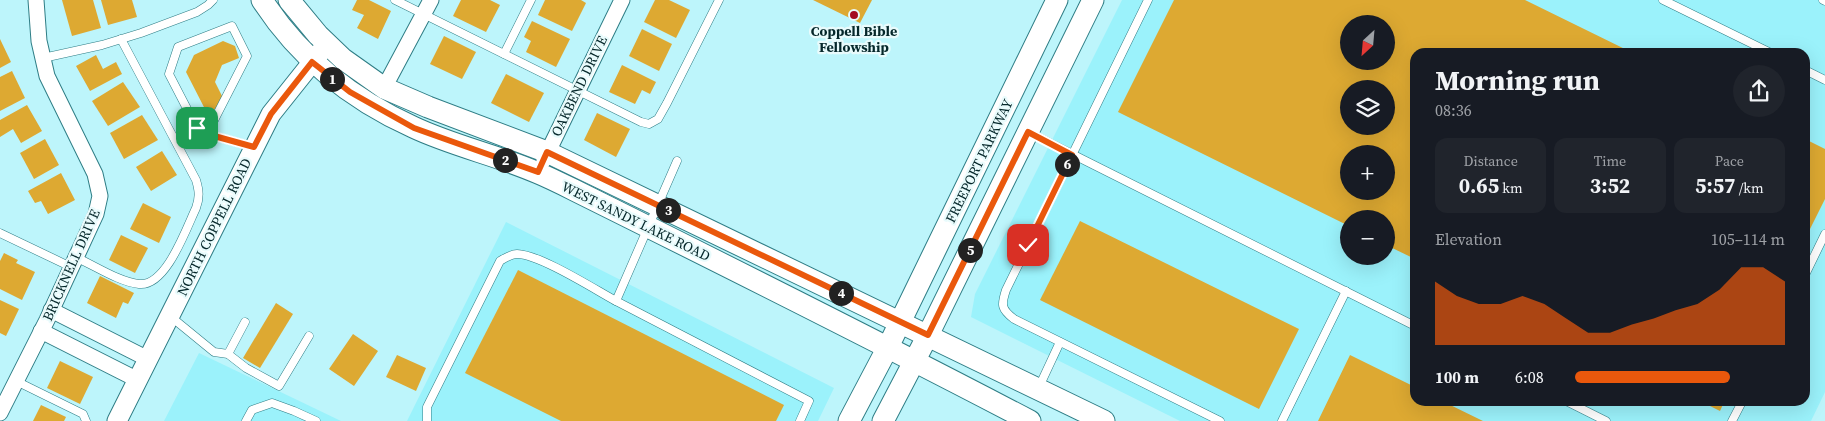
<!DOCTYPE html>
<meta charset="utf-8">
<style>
body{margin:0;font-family:"Source Serif 4",serif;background:#20242c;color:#f1f3f6;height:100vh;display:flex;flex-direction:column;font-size:19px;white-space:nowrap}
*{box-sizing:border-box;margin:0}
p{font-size:16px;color:#9ea1a6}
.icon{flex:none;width:28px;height:28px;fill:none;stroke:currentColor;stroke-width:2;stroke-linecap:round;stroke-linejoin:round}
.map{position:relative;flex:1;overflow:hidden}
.details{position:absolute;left:1410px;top:48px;width:400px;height:358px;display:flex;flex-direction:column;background:#171b24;border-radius:15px;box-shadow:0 5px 20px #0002}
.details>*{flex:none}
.needle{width:32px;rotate:206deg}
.tools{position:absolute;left:1340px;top:15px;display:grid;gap:10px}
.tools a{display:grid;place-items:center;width:55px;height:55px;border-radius:50%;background:#171b24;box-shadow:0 5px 20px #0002;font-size:25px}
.pin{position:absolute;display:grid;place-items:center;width:42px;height:42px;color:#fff;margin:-21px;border-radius:10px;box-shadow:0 2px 8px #0006}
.km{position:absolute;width:25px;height:25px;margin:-12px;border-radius:50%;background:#222;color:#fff;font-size:14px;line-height:25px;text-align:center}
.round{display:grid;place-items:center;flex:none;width:52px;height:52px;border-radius:26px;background:#20242c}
.summary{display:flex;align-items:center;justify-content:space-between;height:85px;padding:0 25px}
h1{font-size:28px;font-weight:700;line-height:38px}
.figures{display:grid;grid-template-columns:repeat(3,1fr);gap:8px;height:85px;padding:5px 25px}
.figures div{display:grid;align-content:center;border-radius:12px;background:#20242c;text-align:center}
.figures b{font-size:21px;font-weight:700}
.figures small{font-size:14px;font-weight:400}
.figures p{font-size:14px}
.chart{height:140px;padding:10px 25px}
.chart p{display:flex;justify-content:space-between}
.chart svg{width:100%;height:90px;margin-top:5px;fill:#ea580c;opacity:.7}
ul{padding:0 25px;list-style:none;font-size:16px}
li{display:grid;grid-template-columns:80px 60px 1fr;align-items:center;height:38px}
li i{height:12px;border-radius:6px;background:#ea580c}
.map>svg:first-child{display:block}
.built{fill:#9bf2fb;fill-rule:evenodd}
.building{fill:#dda932;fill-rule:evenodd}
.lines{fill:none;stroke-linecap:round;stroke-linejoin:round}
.service-casing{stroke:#2e7d85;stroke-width:9}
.minor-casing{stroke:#2e7d85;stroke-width:17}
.tertiary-casing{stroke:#2e7d85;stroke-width:21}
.secondary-casing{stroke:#2e7d85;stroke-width:23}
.service{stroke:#fff;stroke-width:8}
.minor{stroke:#fff;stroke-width:15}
.tertiary{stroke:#fff;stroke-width:19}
.secondary{stroke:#fff;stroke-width:21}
.route-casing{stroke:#fff;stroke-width:10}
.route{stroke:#ea580c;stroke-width:6}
.poi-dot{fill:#a50b21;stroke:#e9fbfc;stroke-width:2}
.labels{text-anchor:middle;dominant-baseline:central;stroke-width:4.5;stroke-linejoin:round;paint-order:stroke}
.poi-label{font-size:14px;font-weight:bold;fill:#05272a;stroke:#e9fbfc}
.street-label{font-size:14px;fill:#05272a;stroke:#e9fbfc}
</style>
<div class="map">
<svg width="1825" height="421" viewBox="0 0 1825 421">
<rect width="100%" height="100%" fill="#bdf5fb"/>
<g class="built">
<path d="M 1122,0 L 1825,0 L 1825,392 L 1811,421 L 1180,421 L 971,317 L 975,294 ZM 1349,24 L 1386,24 L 1386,61 L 1349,61 ZM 1415,52 L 1805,52 L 1805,400 L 1415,400 ZM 1349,89 L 1386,89 L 1386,126 L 1349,126 ZM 1349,154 L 1386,154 L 1386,191 L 1349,191 ZM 1349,219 L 1386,219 L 1386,256 L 1349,256 Z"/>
<path d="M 506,222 L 834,388 L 818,421 L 407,421 Z"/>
<path d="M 199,353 L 341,421 L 164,421 Z"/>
</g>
<g class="building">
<path d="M 62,0 L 93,0 L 101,28 L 72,36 Z"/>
<path d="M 101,0 L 132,0 L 137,17 L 108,25 Z"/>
<path d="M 357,0 L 369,0 L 391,11 L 378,39 L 357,28 L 364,15 L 352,10 Z"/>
<path d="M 461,0 L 490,0 L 500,5 L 486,32 L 453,16 Z"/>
<path d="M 545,0 L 581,0 L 586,3 L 572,31 L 538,15 Z"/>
<path d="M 655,0 L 669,0 L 690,10 L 676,38 L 644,22 Z"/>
<path d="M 813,0 L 872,0 L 860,23 Z"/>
<path d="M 1174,0 L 1525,0 L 1631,52 L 1415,52 L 1415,259 L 1386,245 L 1386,219 L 1349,219 L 1349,226 L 1118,112 ZM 1349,24 L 1386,24 L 1386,61 L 1349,61 ZM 1349,89 L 1386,89 L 1386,126 L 1349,126 ZM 1349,154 L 1386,154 L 1386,191 L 1349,191 Z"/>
<path d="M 532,21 L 570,39 L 556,67 L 526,52 L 531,41 L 524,37 Z"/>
<path d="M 642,29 L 672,44 L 659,71 L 629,56 Z"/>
<path d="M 444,36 L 476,52 L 462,79 L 430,64 Z"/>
<path d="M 0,39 L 11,62 L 0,68 Z"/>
<path d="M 223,41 L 235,46 L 239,58 L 222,65 L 215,82 L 223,98 L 214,110 L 207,113 L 186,72 L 194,55 Z"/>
<path d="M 96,55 L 103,69 L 116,62 L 122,74 L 90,91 L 76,66 Z"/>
<path d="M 622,65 L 656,82 L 650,94 L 642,90 L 635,104 L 609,92 Z"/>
<path d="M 12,71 L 25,98 L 0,111 L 0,77 Z"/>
<path d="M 506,74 L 544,93 L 529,122 L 491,103 Z"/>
<path d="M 123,82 L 140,107 L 108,126 L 92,101 Z"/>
<path d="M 27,105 L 42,131 L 21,143 L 13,129 L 0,137 L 0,120 Z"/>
<path d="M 597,113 L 630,129 L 616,157 L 584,140 Z"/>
<path d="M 142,115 L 158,140 L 124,159 L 110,133 Z"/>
<path d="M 45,139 L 59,165 L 34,179 L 20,153 Z"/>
<path d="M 1805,139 L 1825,149 L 1825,199 L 1805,239 Z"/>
<path d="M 162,151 L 177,175 L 151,191 L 136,167 Z"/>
<path d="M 61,173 L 75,200 L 48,214 L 41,201 L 35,203 L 28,191 Z"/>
<path d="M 143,203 L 171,217 L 159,243 L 130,229 Z"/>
<path d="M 1080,221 L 1299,329 L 1259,409 L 1040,300 Z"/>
<path d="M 121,235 L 148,248 L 135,273 L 109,260 Z"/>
<path d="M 4,253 L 18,260 L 16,263 L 35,272 L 22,300 L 0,289 L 0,261 Z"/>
<path d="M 518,270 L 784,405 L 776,421 L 561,421 L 465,373 Z"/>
<path d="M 100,276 L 134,293 L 128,304 L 123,302 L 116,318 L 87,303 Z"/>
<path d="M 0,300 L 19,309 L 6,336 L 0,333 Z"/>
<path d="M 276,303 L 293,314 L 260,368 L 243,358 Z"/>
<path d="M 353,334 L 378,351 L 354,386 L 329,369 Z"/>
<path d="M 397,355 L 426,368 L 416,391 L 386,377 Z"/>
<path d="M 1350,355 L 1415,387 L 1415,400 L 1440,400 L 1483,421 L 1318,421 Z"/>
<path d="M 60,361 L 93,377 L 80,404 L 47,388 Z"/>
<path d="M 1698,400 L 1725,400 L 1720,411 Z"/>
<path d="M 41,405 L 66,417 L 64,421 L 33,421 Z"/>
</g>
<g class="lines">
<defs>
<g id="service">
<path d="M 395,0 L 641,122 L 649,124 L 658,119 L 667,103 L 719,0"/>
<path d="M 1148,0 L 1006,290 C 1001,305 1001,309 1014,319 L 1220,421"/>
<path d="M 1663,0 L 1769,52"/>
<path d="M 1823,0 L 1825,1"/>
<path d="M 504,54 L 531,0"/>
<path d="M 43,58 L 102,45 L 141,33 L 197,12 L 208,5 L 213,0"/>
<path d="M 1805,70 L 1825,80"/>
<path d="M 1030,133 L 1415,326"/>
<path d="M 207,134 L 247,56 L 232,26 L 178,47 L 169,74 L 197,128 L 207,134 L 254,147"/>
<path d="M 677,161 L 616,301 L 809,401 L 800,421"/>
<path d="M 0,233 L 71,267"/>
<path d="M 75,257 C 94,265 119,282 139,284 C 166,287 186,229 196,208 C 200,197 199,190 196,180 L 121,39"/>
<path d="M 1805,275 L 1825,234"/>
<path d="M 170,316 L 214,352 L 228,354 L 246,368 L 279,386 L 309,336"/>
<path d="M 228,354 L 245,322"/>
<path d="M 16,381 L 83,414 L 86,421"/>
<path d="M 1039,387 L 1060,342"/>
<path d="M 1564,400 L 1606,421"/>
<path d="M 246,421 L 252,410 L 272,403 L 294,411 L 316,421"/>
<path d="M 427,421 L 427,407 L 500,261 C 505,258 511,254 517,254 C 539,254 594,289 616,301"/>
<path d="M 1282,421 L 1346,291"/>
<path d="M 1732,421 L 1743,400"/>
</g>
<g id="minor">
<path d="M 384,88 L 431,0"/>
<path d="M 544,160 L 622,0"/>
<path d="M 51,310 L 148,359"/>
<path d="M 41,331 L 138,380"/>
<path d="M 0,413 L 47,320 L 96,214 L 100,196 L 95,174 L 47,76 L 39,41 L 36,0"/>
</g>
<path id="tertiary" d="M 117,421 L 271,114 L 322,50"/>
<g id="secondary">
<path d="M 262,0 C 299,57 351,99 413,127 C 453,146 497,155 538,173 C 550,178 562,184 574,190 C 727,266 879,342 1030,421"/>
<path d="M 289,0 L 318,35 L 343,59 L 384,88 L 428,107 L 547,152 L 1104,421"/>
<path d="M 849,421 L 888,347 L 1057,0"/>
<path d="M 883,421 L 928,335 L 1093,0"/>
</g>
</defs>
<use href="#service" class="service-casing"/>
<use href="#minor" class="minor-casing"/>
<use href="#tertiary" class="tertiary-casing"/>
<use href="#secondary" class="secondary-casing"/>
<use href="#service" class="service"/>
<use href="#minor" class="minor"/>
<use href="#tertiary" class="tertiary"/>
<use href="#secondary" class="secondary"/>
</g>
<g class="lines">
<defs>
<path id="route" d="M 197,128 L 207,134 L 254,147 L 271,114 L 312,62 L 350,92 L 414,128 L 538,172 L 547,152 L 928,335 L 1028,132 L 1072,155 L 1028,245"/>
</defs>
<use href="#route" class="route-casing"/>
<use href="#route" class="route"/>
</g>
<circle class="poi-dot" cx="854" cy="15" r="5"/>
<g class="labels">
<g class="poi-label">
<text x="854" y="31">Coppell Bible<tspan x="854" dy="16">Fellowship</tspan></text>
</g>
<g class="street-label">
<text transform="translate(579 86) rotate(-64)">OAKBEND DRIVE</text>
<text transform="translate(979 161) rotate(-64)">FREEPORT PARKWAY</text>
<text transform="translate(636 221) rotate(26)">WEST SANDY LAKE ROAD</text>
<text transform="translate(214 227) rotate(-64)">NORTH COPPELL ROAD</text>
<text transform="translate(71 265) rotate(-66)">BRICKNELL DRIVE</text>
</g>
</g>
</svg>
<div class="tools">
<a><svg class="needle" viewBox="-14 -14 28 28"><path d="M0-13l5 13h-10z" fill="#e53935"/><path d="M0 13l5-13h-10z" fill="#9ea1a6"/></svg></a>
<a><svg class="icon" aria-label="layers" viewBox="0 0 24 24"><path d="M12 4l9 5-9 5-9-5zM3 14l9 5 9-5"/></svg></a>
<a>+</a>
<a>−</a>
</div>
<div class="pin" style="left:197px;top:128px;background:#1e9e55"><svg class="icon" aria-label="arrive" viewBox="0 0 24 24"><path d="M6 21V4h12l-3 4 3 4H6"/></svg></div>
<div class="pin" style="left:1028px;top:245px;background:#d93025"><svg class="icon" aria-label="check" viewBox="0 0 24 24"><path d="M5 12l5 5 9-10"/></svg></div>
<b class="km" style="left:332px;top:79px">1</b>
<b class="km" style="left:505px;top:160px">2</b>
<b class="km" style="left:668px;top:210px">3</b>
<b class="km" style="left:841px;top:293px">4</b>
<b class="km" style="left:970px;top:250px">5</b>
<b class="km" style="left:1067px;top:164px">6</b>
<section class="details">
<div class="summary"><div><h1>Morning run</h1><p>08:36</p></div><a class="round"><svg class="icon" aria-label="share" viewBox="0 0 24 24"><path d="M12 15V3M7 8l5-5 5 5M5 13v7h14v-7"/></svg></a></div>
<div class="figures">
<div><p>Distance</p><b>0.65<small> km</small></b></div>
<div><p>Time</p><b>3:52</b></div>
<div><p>Pace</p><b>5:57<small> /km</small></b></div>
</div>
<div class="chart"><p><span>Elevation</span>105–114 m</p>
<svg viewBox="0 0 160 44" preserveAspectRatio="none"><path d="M0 44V13L10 20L20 24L30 24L40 20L50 24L60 31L70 38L80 38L90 34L100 31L110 27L120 24L130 17L140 6L150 6L160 13V44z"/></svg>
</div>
<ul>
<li><b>100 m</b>6:08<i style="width:74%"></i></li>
</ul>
</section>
</div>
